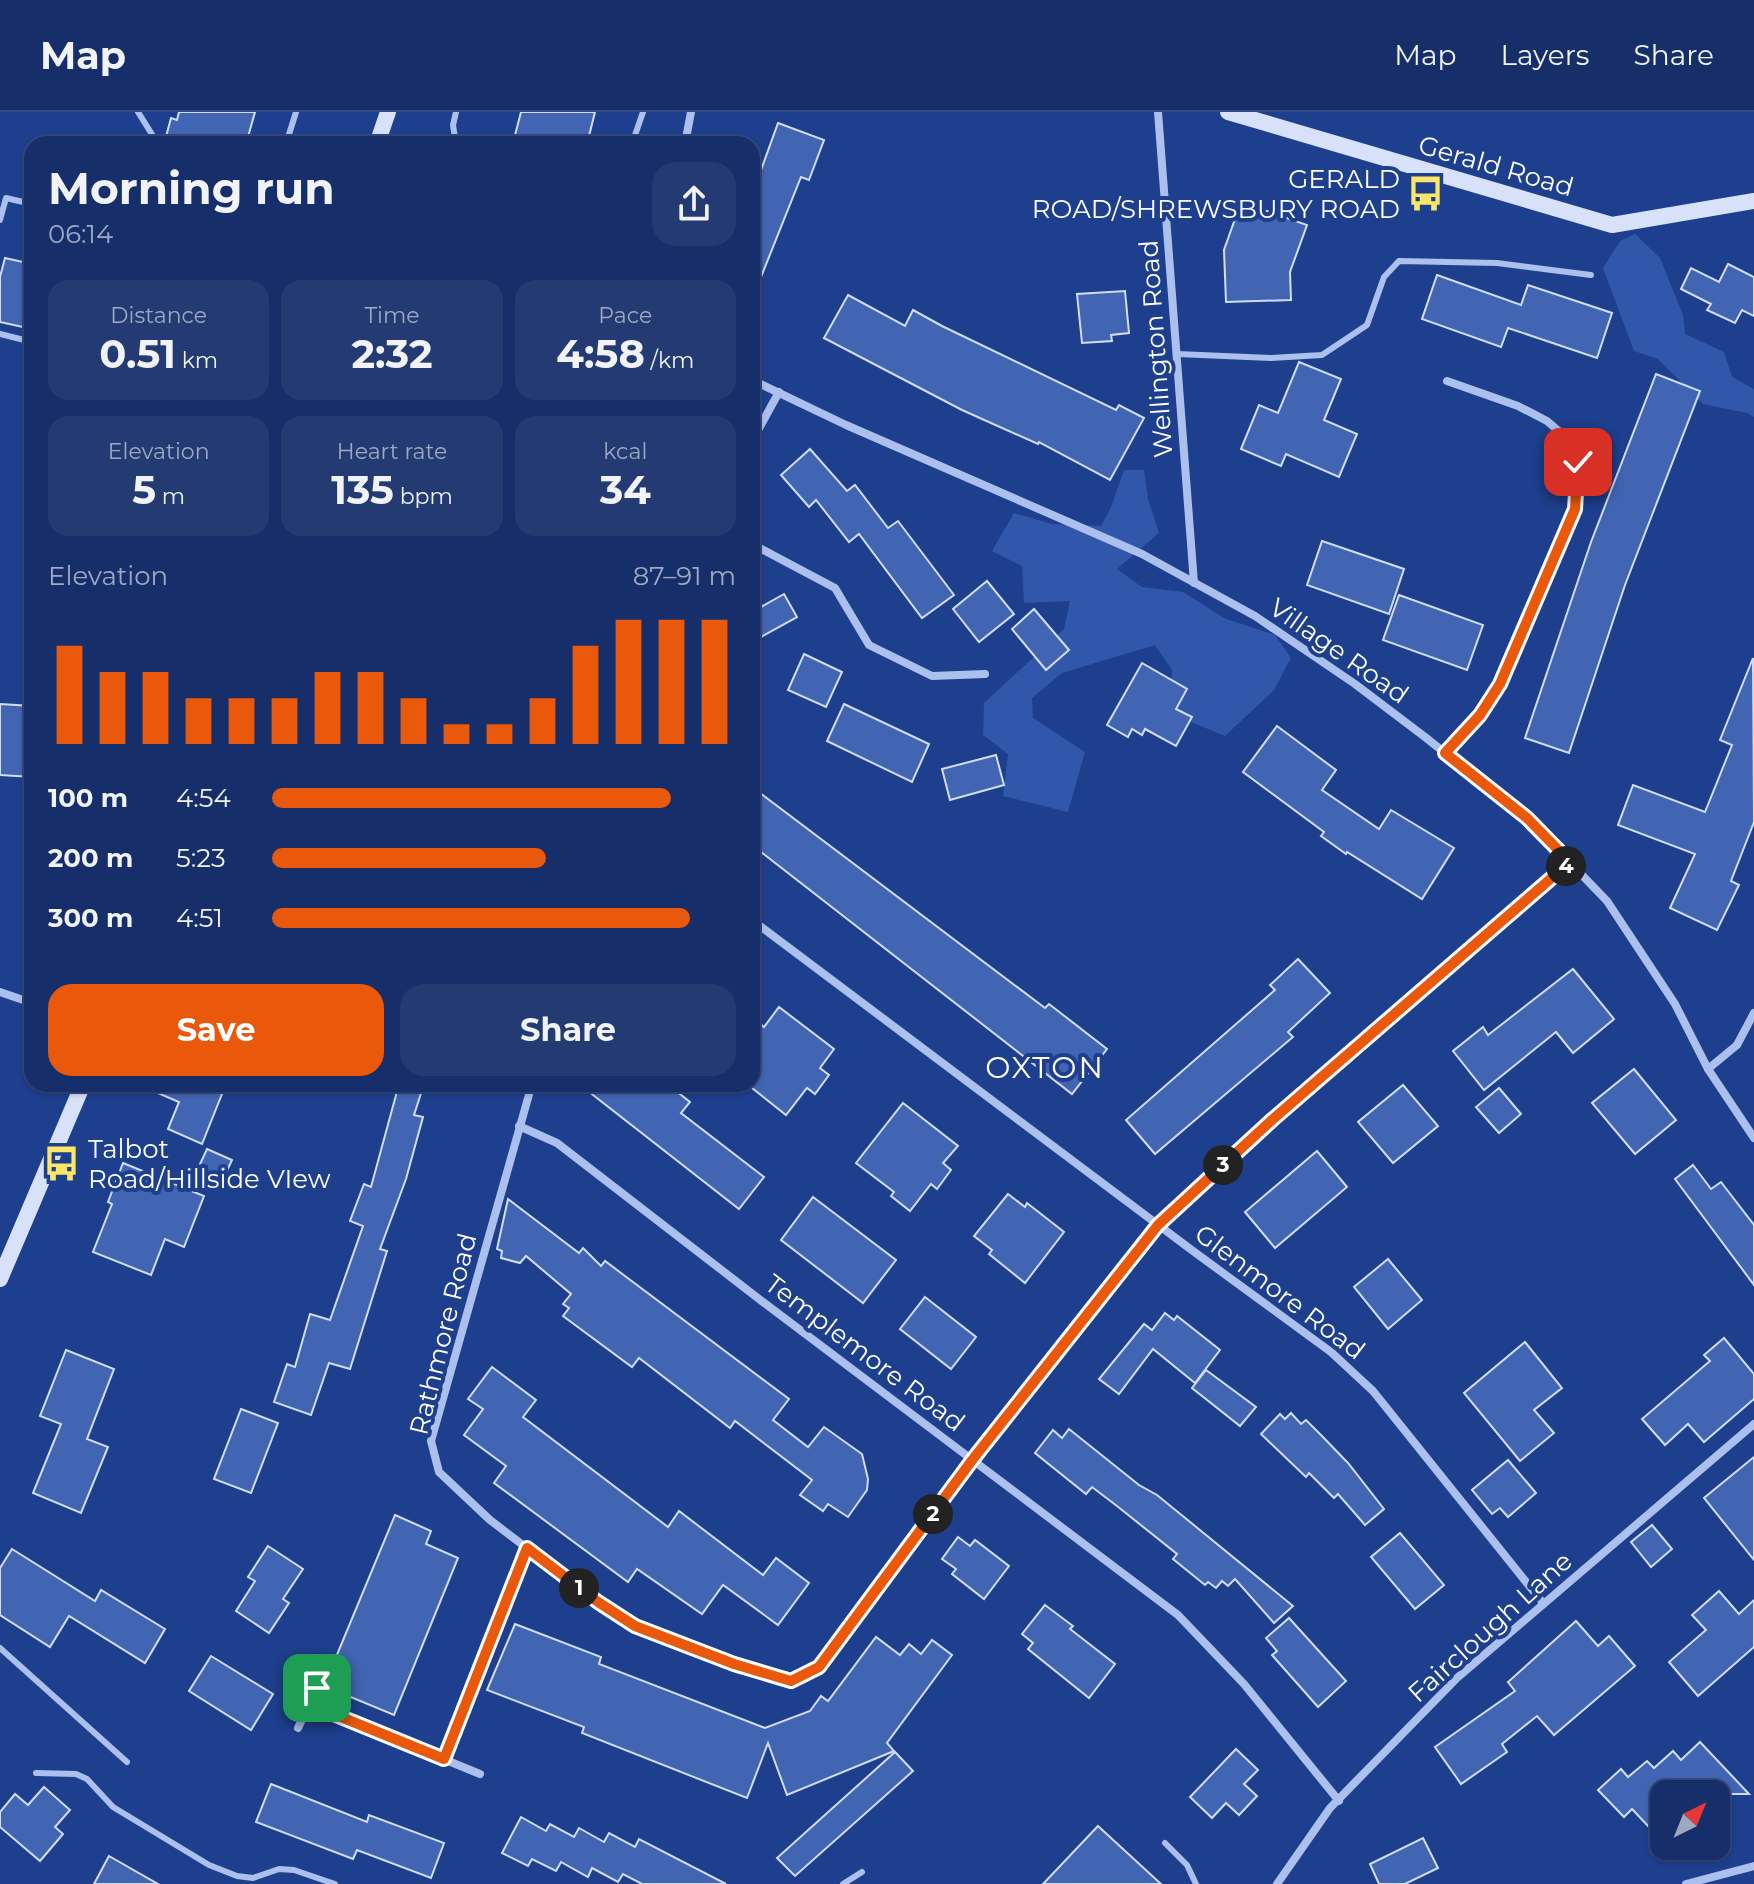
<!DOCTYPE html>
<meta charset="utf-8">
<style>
body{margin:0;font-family:Montserrat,sans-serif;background:#233b72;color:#f1f3f6;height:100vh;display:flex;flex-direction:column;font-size:30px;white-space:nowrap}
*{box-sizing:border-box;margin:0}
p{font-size:26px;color:#9ea9c1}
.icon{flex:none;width:44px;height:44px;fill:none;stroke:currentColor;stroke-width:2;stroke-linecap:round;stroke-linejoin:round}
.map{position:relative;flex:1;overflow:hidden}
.sheet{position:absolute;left:24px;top:24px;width:736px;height:956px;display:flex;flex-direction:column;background:#162f6a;border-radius:24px;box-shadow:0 2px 6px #0004,0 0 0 2px #354a7e}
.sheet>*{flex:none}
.needle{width:52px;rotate:43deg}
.buttons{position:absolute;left:1650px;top:1668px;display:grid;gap:16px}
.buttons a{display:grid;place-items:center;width:80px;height:80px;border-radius:16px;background:#162f6a;box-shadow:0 2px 6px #0004,0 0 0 2px #354a7e;font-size:40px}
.pin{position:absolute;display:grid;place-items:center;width:68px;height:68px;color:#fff;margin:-34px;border-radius:16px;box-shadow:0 4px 12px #0006}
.km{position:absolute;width:40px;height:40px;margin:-20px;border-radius:50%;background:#222;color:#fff;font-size:22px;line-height:40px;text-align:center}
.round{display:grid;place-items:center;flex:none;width:84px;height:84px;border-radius:24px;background:#233b72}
.headline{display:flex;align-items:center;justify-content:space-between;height:136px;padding:0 24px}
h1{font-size:44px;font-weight:700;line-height:60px}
.figures{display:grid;grid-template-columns:repeat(3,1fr);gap:12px;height:136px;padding:8px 24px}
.figures div{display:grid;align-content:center;border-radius:20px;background:#233b72;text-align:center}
.figures b{font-size:40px;font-weight:700}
.figures small{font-size:22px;font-weight:400}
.figures p{font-size:22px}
.chart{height:224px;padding:16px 24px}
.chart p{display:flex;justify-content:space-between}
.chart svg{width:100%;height:144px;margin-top:8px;stroke:#ea580c;stroke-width:6}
.primary-button{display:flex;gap:16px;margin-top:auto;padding:16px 24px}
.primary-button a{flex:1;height:92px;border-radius:24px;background:#ea580c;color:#fff;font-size:32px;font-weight:700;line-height:92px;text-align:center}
.primary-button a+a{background:#233b72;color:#f1f3f6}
ul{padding:0 24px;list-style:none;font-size:26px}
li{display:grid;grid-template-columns:128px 96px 1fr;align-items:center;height:60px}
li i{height:20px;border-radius:10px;background:#ea580c}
header{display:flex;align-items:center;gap:48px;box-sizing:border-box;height:112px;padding:0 40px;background:#162f6a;border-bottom:2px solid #354a7e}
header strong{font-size:38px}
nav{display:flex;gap:44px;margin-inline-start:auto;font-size:28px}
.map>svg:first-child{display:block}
.green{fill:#3157ab}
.building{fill:#4265b3;stroke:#d1ddf9;stroke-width:2}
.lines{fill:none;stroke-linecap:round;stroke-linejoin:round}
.lane{stroke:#abc0ed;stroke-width:6}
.street{stroke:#abc0ed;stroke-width:8}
.secondary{stroke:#d7e1f9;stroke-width:16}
.route-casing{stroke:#fff;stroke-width:16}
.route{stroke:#ea580c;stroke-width:10}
.labels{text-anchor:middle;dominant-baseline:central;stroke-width:8;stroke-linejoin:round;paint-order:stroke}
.street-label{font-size:26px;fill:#fff;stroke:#1d3f8d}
.poi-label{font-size:26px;fill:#fff;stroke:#1d3f8d;text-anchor:end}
.quarter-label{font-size:30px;letter-spacing:2px;fill:#fff;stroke:#1d3f8d}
</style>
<header>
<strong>Map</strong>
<nav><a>Map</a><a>Layers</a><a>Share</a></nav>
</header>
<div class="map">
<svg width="1754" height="1772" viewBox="0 0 1754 1772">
<rect width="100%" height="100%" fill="#1d3f8d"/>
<g class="green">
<path d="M 1635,122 L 1660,146 L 1683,203 L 1685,222 L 1724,240 L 1732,265 L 1754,277 L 1754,305 L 1747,301 L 1703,292 L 1658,247 L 1634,239 L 1603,156 L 1620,129 Z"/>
<path d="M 1124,358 L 1144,358 L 1148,387 L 1159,421 L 1117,457 L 1142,475 L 1183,480 L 1226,507 L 1275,523 L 1291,546 L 1274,578 L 1225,624 L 1179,605 L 1170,591 L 1172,558 L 1155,533 L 1062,561 L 1032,586 L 1033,606 L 1085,640 L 1068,700 L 1003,684 L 1008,642 L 983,623 L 984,591 L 1064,517 L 1070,489 L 1024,491 L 1022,454 L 992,439 L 1014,401 L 1052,412 L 1101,414 L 1111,395 Z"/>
</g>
<g class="building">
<path d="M 179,0 L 255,0 L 246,32 L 164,32 L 171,6 L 177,8 Z"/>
<path d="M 521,0 L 595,0 L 587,32 L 534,32 L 514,27 Z"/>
<path d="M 778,11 L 824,28 L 809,68 L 801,65 L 753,185 L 752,66 L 757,69 Z"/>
<path d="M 1241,90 L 1307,113 L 1290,160 L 1291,188 L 1226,190 L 1224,138 Z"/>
<path d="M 5,146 L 32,152 L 32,217 L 0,210 L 0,165 Z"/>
<path d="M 1728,152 L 1754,165 L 1754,204 L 1742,198 L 1735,211 L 1707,198 L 1711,192 L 1681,177 L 1691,156 L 1719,170 Z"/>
<path d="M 1437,163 L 1521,193 L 1528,173 L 1612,201 L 1597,246 L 1508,216 L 1501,235 L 1422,207 Z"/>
<path d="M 1125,179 L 1129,221 L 1111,223 L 1112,229 L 1082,231 L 1077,182 Z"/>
<path d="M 848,183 L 905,214 L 913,198 L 942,214 L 1116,298 L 1119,293 L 1144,306 L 1110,368 L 1039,330 L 1038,332 L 962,298 L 824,226 Z"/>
<path d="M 1299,250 L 1341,267 L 1324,308 L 1357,322 L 1339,365 L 1286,342 L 1281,354 L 1241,337 L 1259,293 L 1278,301 Z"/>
<path d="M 1656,262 L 1700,279 L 1625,473 L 1569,641 L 1525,626 L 1591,430 Z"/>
<path d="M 810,337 L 847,379 L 855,373 L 888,416 L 898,409 L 954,483 L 922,506 L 859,422 L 849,430 L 816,388 L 809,395 L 781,363 Z"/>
<path d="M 1322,429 L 1404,457 L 1389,502 L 1307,473 Z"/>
<path d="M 987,469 L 1014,502 L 979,530 L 953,497 Z"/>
<path d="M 784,482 L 797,505 L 752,530 L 752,500 Z"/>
<path d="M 1399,483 L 1483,513 L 1467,558 L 1383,528 Z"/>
<path d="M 1034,497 L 1069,538 L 1046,558 L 1012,517 Z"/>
<path d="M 804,542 L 842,560 L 826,595 L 788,578 Z"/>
<path d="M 1753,546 L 1754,710 L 1731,769 L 1739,773 L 1717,818 L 1670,796 L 1695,742 L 1618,713 L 1633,673 L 1705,700 L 1732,633 L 1720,628 Z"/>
<path d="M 1142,551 L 1187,577 L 1176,597 L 1192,605 L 1176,634 L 1145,617 L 1142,623 L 1132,617 L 1128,625 L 1107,613 Z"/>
<path d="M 0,592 L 32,594 L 32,665 L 0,663 Z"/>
<path d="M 844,592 L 929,632 L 912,670 L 827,629 Z"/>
<path d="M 1277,614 L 1336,658 L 1322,678 L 1379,717 L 1391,698 L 1454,736 L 1422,787 L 1347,740 L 1346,742 L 1321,724 L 1324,720 L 1243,660 Z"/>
<path d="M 996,643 L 1004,673 L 950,688 L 942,657 Z"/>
<path d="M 752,675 L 1045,896 L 1049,892 L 1107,937 L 1072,982 L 752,733 Z"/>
<path d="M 1298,847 L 1330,881 L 1288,920 L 1293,925 L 1155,1042 L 1126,1008 L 1275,878 L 1270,873 Z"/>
<path d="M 1573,857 L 1614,907 L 1573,941 L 1556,920 L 1484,978 L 1453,939 L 1483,915 L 1488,923 Z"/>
<path d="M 779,895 L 834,937 L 820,956 L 829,963 L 815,982 L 807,976 L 786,1003 L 752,976 L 752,905 L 764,915 Z"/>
<path d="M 1634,957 L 1676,1008 L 1635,1042 L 1592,991 Z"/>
<path d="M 137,972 L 226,972 L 202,1032 L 168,1017 L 179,990 Z"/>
<path d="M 399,972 L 424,972 L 414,1003 L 423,1005 L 406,1067 L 380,1137 L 387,1139 L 350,1257 L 329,1251 L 311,1303 L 274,1290 L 287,1252 L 295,1255 L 310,1202 L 330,1208 L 363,1114 L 350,1109 L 364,1072 L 371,1075 Z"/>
<path d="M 579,972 L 667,972 L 690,990 L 681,1001 L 764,1065 L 739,1097 Z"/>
<path d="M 1403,973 L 1438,1014 L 1393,1051 L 1358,1010 Z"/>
<path d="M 1499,976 L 1521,1002 L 1499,1021 L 1476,995 Z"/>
<path d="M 903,991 L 958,1034 L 943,1051 L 951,1058 L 937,1077 L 931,1072 L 910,1099 L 891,1084 L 894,1080 L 856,1051 Z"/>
<path d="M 207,1037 L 232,1048 L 219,1076 L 194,1065 Z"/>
<path d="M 1317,1039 L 1347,1075 L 1275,1136 L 1245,1100 Z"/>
<path d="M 123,1051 L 204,1084 L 184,1135 L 165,1127 L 151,1163 L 93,1140 L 112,1092 L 108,1090 Z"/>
<path d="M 1693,1053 L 1711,1077 L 1721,1070 L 1754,1113 L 1754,1173 L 1675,1067 Z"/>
<path d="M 1008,1082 L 1025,1095 L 1027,1091 L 1064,1120 L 1025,1171 L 989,1142 L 992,1138 L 974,1124 Z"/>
<path d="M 813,1085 L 896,1148 L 863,1191 L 781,1128 Z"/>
<path d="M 508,1087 L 579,1141 L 583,1136 L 601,1154 L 605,1149 L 789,1287 L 773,1308 L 808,1335 L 824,1315 L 862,1342 L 868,1367 L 867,1378 L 848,1405 L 828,1392 L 823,1399 L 800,1383 L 812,1368 L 735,1309 L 730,1316 L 639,1246 L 632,1255 L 563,1204 L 569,1196 L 563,1192 L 571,1182 L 526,1144 L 520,1151 L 501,1146 L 502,1139 L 497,1137 Z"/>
<path d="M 1388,1147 L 1422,1188 L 1388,1217 L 1354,1175 Z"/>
<path d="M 925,1185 L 976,1225 L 951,1257 L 900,1217 Z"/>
<path d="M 1165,1201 L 1174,1208 L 1177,1204 L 1220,1238 L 1195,1271 L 1153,1237 L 1119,1282 L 1099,1267 L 1144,1212 L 1152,1218 Z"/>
<path d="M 1724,1226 L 1754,1262 L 1754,1287 L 1704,1330 L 1688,1312 L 1665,1333 L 1642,1307 L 1710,1249 L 1704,1243 Z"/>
<path d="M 1525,1230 L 1562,1276 L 1534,1298 L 1554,1321 L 1520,1349 L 1464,1281 Z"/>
<path d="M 66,1238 L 114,1257 L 87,1327 L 108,1335 L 81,1401 L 33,1381 L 61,1312 L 40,1304 Z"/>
<path d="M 492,1255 L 536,1288 L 523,1305 L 668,1415 L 679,1399 L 763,1463 L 776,1446 L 809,1471 L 778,1513 L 723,1473 L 702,1502 L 637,1457 L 628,1470 L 494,1371 L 506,1354 L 464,1323 L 483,1297 L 468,1287 Z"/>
<path d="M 1206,1258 L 1256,1295 L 1240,1314 L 1192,1276 Z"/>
<path d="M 241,1297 L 278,1311 L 251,1381 L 214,1367 Z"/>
<path d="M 1291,1301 L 1301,1312 L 1306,1308 L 1320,1322 L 1348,1351 L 1384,1397 L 1365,1413 L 1338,1382 L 1334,1386 L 1309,1361 L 1306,1365 L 1261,1322 L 1280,1302 L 1285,1307 Z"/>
<path d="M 1069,1317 L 1139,1373 L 1157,1383 L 1293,1494 L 1274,1511 L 1235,1467 L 1228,1474 L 1222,1469 L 1216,1476 L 1208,1470 L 1205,1473 L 1173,1447 L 1177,1442 L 1117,1394 L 1092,1375 L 1086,1382 L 1035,1341 L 1053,1318 L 1062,1326 Z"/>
<path d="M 1754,1345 L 1754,1448 L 1704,1386 Z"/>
<path d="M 1508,1348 L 1536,1381 L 1508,1405 L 1500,1396 L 1492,1402 L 1472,1378 Z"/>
<path d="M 395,1403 L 431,1419 L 426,1432 L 458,1446 L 394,1603 L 324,1574 Z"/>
<path d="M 1652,1413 L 1672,1437 L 1651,1455 L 1631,1430 Z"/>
<path d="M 1400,1421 L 1444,1473 L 1415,1497 L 1371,1445 Z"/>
<path d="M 958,1425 L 970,1434 L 975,1428 L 1009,1454 L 984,1487 L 952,1462 L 956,1457 L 942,1447 Z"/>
<path d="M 268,1434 L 303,1457 L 283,1487 L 289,1491 L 269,1521 L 236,1499 L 255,1469 L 248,1465 Z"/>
<path d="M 12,1437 L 95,1489 L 101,1478 L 165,1517 L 145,1551 L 69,1504 L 50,1535 L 0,1503 L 0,1456 Z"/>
<path d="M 1719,1479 L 1739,1502 L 1754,1488 L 1754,1535 L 1698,1584 L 1669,1550 L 1706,1518 L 1692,1503 Z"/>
<path d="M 1045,1493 L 1073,1514 L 1070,1517 L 1115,1552 L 1089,1586 L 1028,1537 L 1033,1531 L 1022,1522 Z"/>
<path d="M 1289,1506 L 1346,1569 L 1318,1595 L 1272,1543 L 1277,1539 L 1266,1526 Z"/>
<path d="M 1576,1509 L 1598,1534 L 1609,1524 L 1635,1554 L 1554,1623 L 1537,1604 L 1502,1632 L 1507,1640 L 1461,1672 L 1435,1635 L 1515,1579 L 1508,1570 Z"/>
<path d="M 515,1512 L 601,1545 L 599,1552 L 765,1616 L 810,1599 L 821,1584 L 828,1589 L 876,1525 L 900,1543 L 909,1532 L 921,1542 L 932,1528 L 952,1543 L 887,1631 L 894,1639 L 787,1683 L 768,1631 L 747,1686 L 582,1621 L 584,1615 L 487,1578 Z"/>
<path d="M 211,1544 L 273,1582 L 251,1618 L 189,1579 Z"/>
<path d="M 1700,1630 L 1749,1682 L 1664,1682 L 1664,1731 L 1632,1697 L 1624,1705 L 1598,1678 L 1621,1657 L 1628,1665 L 1647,1649 L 1654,1656 L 1673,1639 L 1681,1648 Z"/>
<path d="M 1236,1637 L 1258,1658 L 1244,1672 L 1257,1684 L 1239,1703 L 1226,1691 L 1212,1706 L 1190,1685 Z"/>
<path d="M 895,1640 L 913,1659 L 795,1764 L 777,1746 Z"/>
<path d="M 271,1672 L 367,1710 L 369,1703 L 444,1731 L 431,1766 L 357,1738 L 353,1747 L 256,1710 Z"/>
<path d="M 44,1675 L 70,1698 L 55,1715 L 63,1722 L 40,1749 L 0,1715 L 0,1700 L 15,1682 L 28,1693 Z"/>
<path d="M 521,1705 L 546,1719 L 550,1712 L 574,1725 L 579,1716 L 604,1730 L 609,1721 L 635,1735 L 639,1727 L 726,1772 L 642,1772 L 623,1762 L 618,1770 L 592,1756 L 588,1765 L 561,1750 L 556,1759 L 532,1747 L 528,1754 L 502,1741 Z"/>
<path d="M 1098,1714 L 1161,1772 L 1043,1772 Z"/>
<path d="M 1423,1726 L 1438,1756 L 1405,1772 L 1379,1772 L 1370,1752 Z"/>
<path d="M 109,1744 L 158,1772 L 94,1772 Z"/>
</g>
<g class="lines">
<g class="lane">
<path d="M 138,0 L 158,32"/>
<path d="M 286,32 L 296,0"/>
<path d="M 456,32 L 453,13 L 456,0"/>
<path d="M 632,32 L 643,0"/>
<path d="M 0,108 L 6,86 L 32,92"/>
<path d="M 0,222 L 32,230"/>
<path d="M 1177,242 L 1271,246 L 1322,243 L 1367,213 L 1384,165 L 1399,149 L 1497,151 L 1591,163"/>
<path d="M 0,1536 L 127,1650"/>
<path d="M 36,1661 L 76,1662 L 87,1667 L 113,1695 L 209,1753 L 237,1764 L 253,1766 L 279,1757 L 294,1758 L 335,1772"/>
<path d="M 1165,1731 L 1187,1753 L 1196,1772"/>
<path d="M 843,1772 L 862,1760"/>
</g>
<g class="street">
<path d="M 1158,0 L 1194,471"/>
<path d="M 685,32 L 691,0"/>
<path d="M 752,268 L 846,313 L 1142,442 L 1255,504 L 1355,572 L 1425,625 L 1527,706 L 1607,789 L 1675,892 L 1708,957 L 1754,1026"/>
<path d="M 752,329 L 779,280"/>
<path d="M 752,432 L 835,476 L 869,533 L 932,564 L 985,562"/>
<path d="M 1445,641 L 1480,603 L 1500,572 L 1575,397 L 1578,350 L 1561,321 L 1547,309 L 1518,294 L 1447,269"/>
<path d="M 752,808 L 1193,1139 L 1331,1240 L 1373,1279 L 1543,1491"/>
<path d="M 0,880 L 32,891"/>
<path d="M 1708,957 L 1737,933 L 1754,901"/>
<path d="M 532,972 L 431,1329 L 439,1360 L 490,1408 L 598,1490 L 635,1514 L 734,1552 L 791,1569 L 819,1555 L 973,1347 L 1158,1113 L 1272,1008 L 1570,750"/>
<path d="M 519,1014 L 557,1031 L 763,1190 L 1178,1503 L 1244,1572 L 1339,1689"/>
<path d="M 309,1592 L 480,1662"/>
<path d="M 298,1616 L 317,1576"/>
<path d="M 444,1647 L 516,1459 L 527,1436"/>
<path d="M 1277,1772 L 1330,1696 L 1457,1566 L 1754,1312"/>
<path d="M 1686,1772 L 1754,1754"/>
</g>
<g class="secondary">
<path d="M 1228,0 L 1612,113 L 1754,89"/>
<path d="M 377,32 L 388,0"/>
<path d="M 0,1167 L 83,972"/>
</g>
</g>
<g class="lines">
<defs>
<path id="route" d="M 317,1576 L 309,1592 L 444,1647 L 527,1436 L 598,1490 L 635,1514 L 734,1552 L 791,1569 L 819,1555 L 973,1347 L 1158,1113 L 1272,1008 L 1570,750 L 1527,706 L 1445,641 L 1480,603 L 1500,572 L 1575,397 L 1578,350"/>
</defs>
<use href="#route" class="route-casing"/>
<use href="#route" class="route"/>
</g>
<defs>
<symbol id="bus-bare" viewBox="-9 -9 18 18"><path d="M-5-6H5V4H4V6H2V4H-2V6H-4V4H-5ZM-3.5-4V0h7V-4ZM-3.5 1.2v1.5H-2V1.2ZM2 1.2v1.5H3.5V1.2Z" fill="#fce66a" stroke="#1d3f8d" stroke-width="2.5" paint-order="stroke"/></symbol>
</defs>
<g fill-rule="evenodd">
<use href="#bus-bare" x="1400" y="56" width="51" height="51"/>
<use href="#bus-bare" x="36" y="1026" width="51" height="51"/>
</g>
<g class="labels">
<g class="street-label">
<text transform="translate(1496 54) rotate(16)">Gerald Road</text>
<text transform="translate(1156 237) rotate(-94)">Wellington Road</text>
<text transform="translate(1339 539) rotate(35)">Village Road</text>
<text transform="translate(1280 1180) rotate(37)">Glenmore Road</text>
<text transform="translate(443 1222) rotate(-76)">Rathmore Road</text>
<text transform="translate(865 1241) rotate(37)">Templemore Road</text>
<text transform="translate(1490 1515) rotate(-42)">Fairclough Lane</text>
</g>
<g class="poi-label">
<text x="1400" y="67">GERALD<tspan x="1400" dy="30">ROAD/SHREWSBURY ROAD</tspan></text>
<text x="88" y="1037" text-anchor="start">Talbot<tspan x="88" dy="30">Road/Hillside VIew</tspan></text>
</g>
<g class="quarter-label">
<text x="1045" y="955">OXTON</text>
</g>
</g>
</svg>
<div class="buttons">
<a><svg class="needle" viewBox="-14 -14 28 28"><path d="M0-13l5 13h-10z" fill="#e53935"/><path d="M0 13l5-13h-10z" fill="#9ea9c1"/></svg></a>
</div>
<div class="pin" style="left:317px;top:1576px;background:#1e9e55"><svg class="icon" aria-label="arrive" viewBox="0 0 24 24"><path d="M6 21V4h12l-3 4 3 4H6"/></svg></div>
<div class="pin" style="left:1578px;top:350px;background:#d93025"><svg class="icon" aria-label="check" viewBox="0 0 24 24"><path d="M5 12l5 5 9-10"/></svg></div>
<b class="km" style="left:579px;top:1476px">1</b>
<b class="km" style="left:933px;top:1402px">2</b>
<b class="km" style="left:1223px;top:1053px">3</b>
<b class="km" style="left:1566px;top:754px">4</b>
<section class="sheet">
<div class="headline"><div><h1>Morning run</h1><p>06:14</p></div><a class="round"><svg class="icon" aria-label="share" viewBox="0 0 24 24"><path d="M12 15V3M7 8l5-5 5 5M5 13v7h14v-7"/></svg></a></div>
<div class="figures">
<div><p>Distance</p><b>0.51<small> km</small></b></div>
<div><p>Time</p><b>2:32</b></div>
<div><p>Pace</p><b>4:58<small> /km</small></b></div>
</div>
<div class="figures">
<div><p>Elevation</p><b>5<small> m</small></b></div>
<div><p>Heart rate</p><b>135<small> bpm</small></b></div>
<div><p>kcal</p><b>34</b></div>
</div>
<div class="chart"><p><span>Elevation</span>87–91 m</p>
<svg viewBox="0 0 160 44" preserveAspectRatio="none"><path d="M5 44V14M15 44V22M25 44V22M35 44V30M45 44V30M55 44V30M65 44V22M75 44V22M85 44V30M95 44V38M105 44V38M115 44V30M125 44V14M135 44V6M145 44V6M155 44V6"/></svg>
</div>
<ul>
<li><b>100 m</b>4:54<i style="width:86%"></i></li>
<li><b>200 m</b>5:23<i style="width:59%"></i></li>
<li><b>300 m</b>4:51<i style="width:90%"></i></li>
</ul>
<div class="primary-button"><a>Save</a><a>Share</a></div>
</section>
</div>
